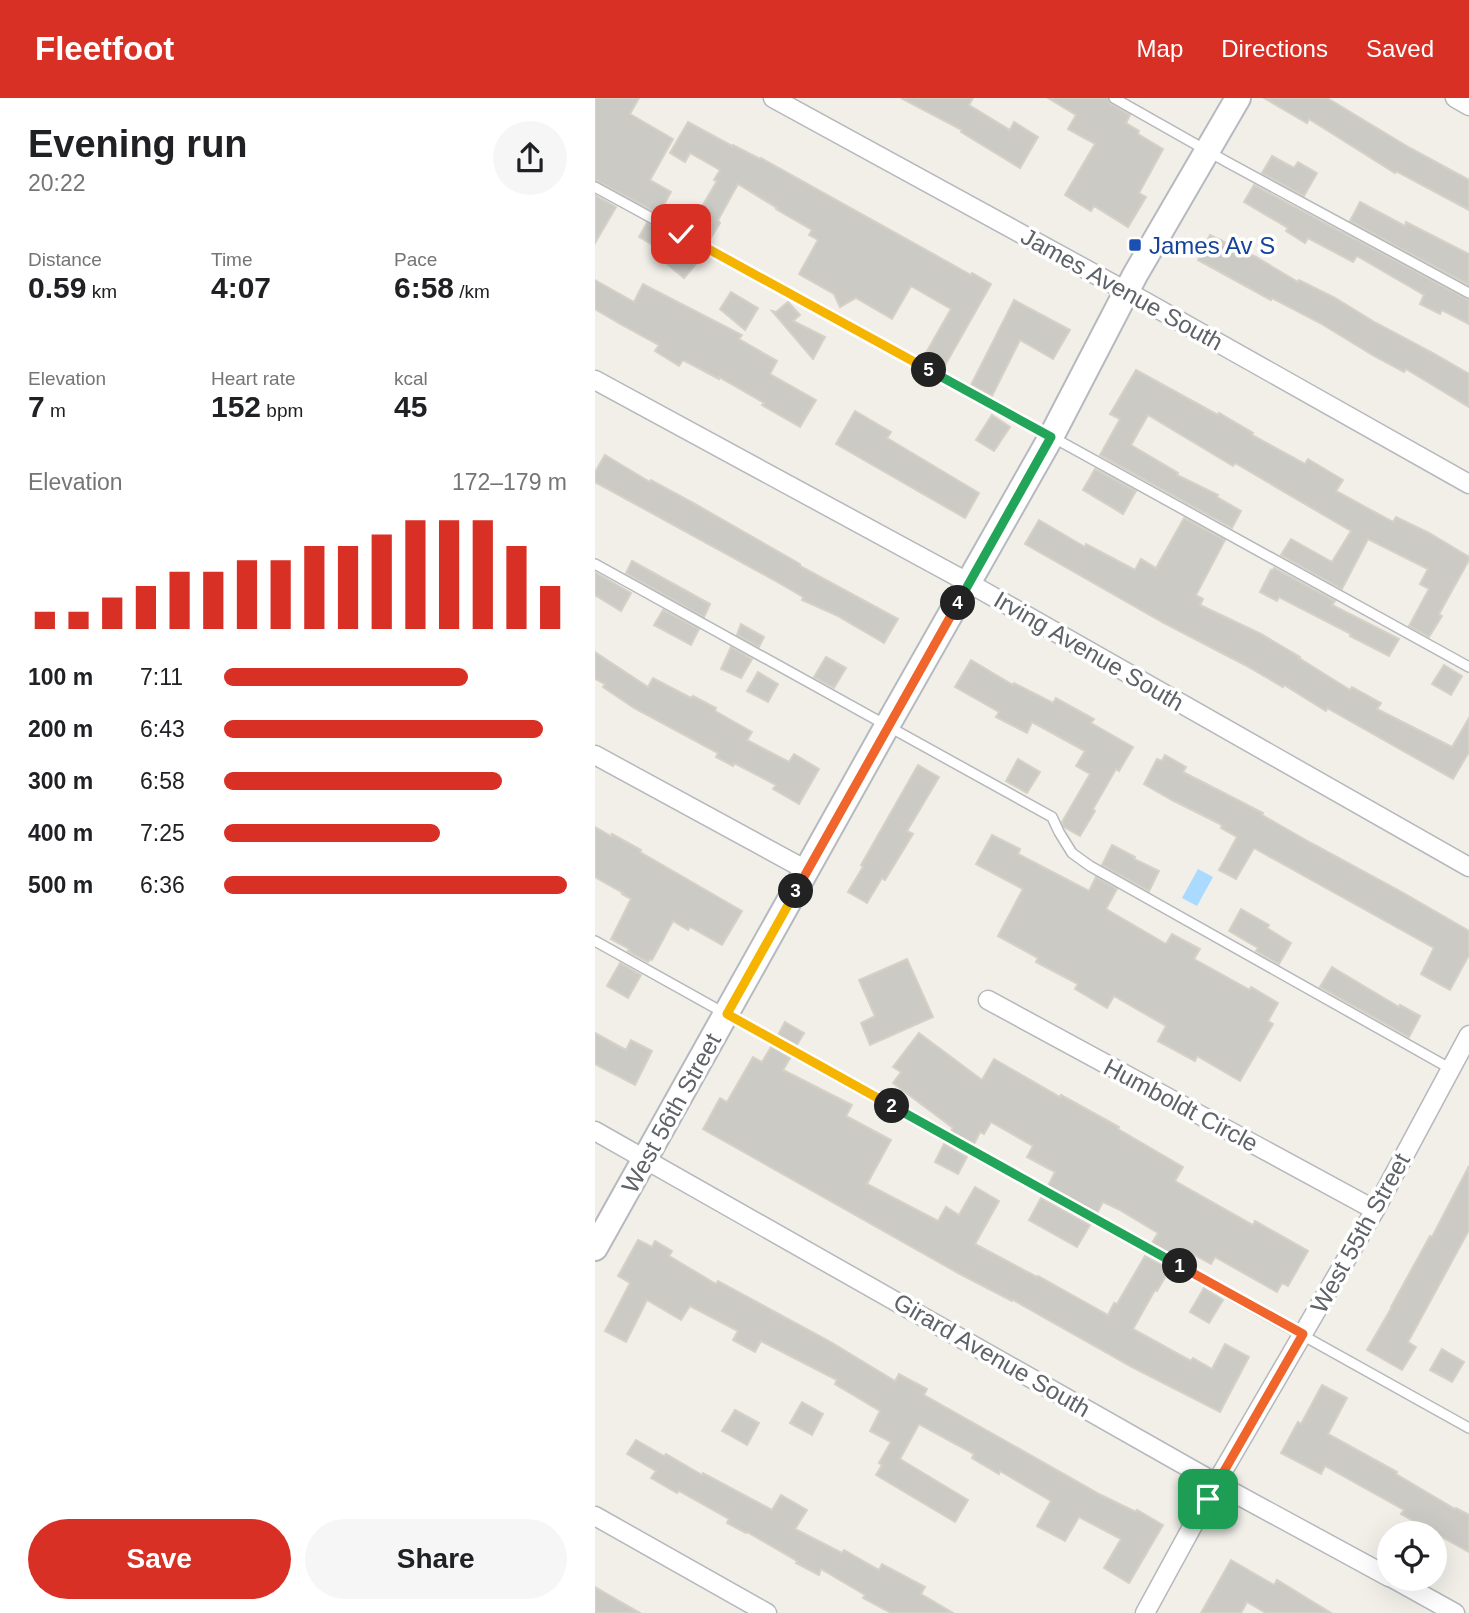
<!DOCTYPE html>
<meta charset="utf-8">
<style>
body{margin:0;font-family:Helvetica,sans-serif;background:#f6f6f6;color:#202124;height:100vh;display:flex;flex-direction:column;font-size:26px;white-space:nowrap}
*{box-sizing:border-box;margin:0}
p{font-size:23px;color:#757577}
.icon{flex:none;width:38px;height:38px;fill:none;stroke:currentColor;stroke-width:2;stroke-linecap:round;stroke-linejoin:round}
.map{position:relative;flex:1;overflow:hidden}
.panel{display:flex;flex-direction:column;background:#fff;width:595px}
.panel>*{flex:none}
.controls{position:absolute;left:782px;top:1423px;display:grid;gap:14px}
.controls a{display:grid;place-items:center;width:70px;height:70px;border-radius:50%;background:#fff;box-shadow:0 7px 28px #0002;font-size:35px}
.pin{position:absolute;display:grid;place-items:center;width:60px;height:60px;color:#fff;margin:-30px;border-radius:14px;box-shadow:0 4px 10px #0006}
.km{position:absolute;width:35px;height:35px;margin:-18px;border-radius:50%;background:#222;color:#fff;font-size:19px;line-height:35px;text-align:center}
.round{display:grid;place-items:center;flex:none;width:74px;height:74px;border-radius:37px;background:#f6f6f6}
.headline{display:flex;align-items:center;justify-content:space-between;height:119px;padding:0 28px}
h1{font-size:38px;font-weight:700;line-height:52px}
.figures{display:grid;grid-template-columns:repeat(3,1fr);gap:10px;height:119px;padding:7px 28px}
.figures div{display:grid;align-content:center}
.figures b{font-size:30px;font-weight:700}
.figures small{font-size:19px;font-weight:400}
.figures p{font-size:19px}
.chart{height:196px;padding:14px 28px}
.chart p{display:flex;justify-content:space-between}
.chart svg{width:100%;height:126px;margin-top:7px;stroke:#d93025;stroke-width:6}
.action{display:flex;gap:14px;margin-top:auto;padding:14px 28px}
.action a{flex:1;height:80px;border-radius:42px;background:#d93025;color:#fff;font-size:28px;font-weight:700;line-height:80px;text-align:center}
.action a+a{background:#f6f6f6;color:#202124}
ul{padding:0 28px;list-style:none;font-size:23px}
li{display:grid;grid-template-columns:112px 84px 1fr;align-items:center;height:52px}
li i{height:18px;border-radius:9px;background:#d93025}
header{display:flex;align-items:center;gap:42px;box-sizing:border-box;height:98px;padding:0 35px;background:#d93025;color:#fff}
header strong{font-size:33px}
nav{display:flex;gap:38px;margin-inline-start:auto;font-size:24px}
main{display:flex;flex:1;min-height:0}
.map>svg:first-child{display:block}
.water{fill:#aadaff}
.building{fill:#cccac5;stroke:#d6d1c6;stroke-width:2}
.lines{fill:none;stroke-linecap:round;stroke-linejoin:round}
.lane-casing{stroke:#b5b8bc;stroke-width:12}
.street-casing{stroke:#b5b8bc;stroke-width:21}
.secondary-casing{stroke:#b6babf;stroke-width:28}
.lane{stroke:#fff;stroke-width:9}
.street{stroke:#fff;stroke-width:18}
.secondary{stroke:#fff;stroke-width:24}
.split-1-casing{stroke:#fff;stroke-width:14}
.split-2-casing{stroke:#fff;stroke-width:14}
.split-3-casing{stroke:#fff;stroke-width:14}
.split-4-casing{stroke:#fff;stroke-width:14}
.split-5-casing{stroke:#fff;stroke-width:14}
.split-6-casing{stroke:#fff;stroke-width:14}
.split-1{stroke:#f0652b;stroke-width:9}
.split-2{stroke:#22a559;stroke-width:9}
.split-3{stroke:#f5b400;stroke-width:9}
.split-4{stroke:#f0652b;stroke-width:9}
.split-5{stroke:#22a559;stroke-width:9}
.split-6{stroke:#f5b400;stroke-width:9}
.transit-dot{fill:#1a4fb4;stroke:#fff;stroke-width:2.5}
.labels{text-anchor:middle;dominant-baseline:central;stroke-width:7;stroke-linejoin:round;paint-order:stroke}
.transit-label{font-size:24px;fill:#164399;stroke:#fff;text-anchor:start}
.street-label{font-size:24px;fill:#5f6368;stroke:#fff}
</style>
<header>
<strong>Fleetfoot</strong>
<nav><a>Map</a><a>Directions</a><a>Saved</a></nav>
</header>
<main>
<section class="panel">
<div class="headline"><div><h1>Evening run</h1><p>20:22</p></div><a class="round"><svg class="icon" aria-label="share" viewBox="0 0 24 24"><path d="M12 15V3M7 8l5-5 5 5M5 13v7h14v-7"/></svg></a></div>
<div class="figures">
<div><p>Distance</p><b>0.59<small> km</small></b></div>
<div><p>Time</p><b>4:07</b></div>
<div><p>Pace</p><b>6:58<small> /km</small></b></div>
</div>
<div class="figures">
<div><p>Elevation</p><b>7<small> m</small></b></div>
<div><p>Heart rate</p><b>152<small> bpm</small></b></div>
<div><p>kcal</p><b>45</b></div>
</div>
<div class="chart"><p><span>Elevation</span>172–179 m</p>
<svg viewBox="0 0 160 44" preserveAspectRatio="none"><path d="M5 44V38M15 44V38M25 44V33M35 44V29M45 44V24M55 44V24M65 44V20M75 44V20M85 44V15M95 44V15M105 44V11M115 44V6M125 44V6M135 44V6M145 44V15M155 44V29"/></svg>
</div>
<ul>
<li><b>100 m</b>7:11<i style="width:71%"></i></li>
<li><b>200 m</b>6:43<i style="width:93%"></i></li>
<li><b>300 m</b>6:58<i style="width:81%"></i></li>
<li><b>400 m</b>7:25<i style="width:63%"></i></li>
<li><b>500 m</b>6:36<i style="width:100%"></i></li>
</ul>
<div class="action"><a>Save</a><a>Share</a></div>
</section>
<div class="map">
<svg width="874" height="1515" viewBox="0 0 874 1515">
<rect width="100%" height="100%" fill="#f1efe8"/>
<path class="water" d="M 603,771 L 618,779 L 602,808 L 587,800 Z"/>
<g class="building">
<path d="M 0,0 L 44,0 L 35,16 L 78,41 L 55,82 L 76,94 L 64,116 L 0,82 Z"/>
<path d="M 306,0 L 378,0 L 374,7 L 415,32 L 419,24 L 443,39 L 425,70 L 366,34 L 367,32 Z"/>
<path d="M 453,0 L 512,0 L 516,6 L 535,17 L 531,25 L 544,33 L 543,36 L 568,51 L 544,95 L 551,99 L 533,129 L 499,108 L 496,113 L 470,97 L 500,46 L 473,31 L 481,17 Z"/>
<path d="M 669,0 L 732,0 L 815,50 L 874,82 L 874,112 L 801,73 L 800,75 L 714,21 L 712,25 Z"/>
<path d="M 93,24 L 137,48 L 138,47 L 165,61 L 166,60 L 376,177 L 377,175 L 396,186 L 348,271 L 328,260 L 356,211 L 316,188 L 297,221 L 261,200 L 245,209 L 239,196 L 204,176 L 223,142 L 214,137 L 217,132 L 181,111 L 182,110 L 143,86 L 123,122 L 125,125 L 114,143 L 93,132 L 122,83 L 119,82 L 125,72 L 95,55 L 90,64 L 75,55 Z"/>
<path d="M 677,58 L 699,70 L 703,64 L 722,75 L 709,98 L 667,75 Z"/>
<path d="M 659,87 L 874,202 L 874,226 L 847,212 L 845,216 L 825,206 L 829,197 L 762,158 L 758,164 L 713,140 L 710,145 L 691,133 L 693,130 L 649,104 Z"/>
<path d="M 0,97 L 21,109 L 0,145 Z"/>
<path d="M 765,104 L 810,128 L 811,124 L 874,156 L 874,187 L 755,123 Z"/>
<path d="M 52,125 L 107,156 L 101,166 L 89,180 L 71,165 L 77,158 L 44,139 Z"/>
<path d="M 615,137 L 661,159 L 703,184 L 704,182 L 740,200 L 781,225 L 838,255 L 874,276 L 874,309 L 811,271 L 809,274 L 779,258 L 725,225 L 677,200 L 676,202 L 603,162 Z"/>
<path d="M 0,182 L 39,204 L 48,186 L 147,237 L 144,241 L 182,263 L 175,276 L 221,302 L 205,329 L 167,307 L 169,305 L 124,279 L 124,281 L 88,262 L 84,268 L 60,253 L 64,247 L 27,227 L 0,211 Z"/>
<path d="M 136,194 L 163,210 L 150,232 L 125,211 Z"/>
<path d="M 419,202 L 475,232 L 458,261 L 425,242 L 397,298 L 376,287 Z"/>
<path d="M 193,204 L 205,217 L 198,223 L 230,239 L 218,261 L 177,213 L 181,214 Z"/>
<path d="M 541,272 L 623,317 L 624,315 L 658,335 L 657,337 L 710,366 L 713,361 L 748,382 L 741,393 L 798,424 L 801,419 L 834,435 L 874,459 L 874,462 L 844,516 L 847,518 L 834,539 L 814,528 L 834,491 L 825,486 L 833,471 L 773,441 L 747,491 L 686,457 L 696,441 L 737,464 L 756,433 L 640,365 L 638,368 L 553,317 L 536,347 L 583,375 L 582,377 L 623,397 L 622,399 L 646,413 L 637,430 L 505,357 L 525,321 L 515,316 Z"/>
<path d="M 260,313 L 296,334 L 292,340 L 384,395 L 370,420 L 241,346 Z"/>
<path d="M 397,317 L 415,329 L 399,353 L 381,342 Z"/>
<path d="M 10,357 L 55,384 L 56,382 L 100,406 L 205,466 L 205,468 L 303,521 L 289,545 L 241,517 L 207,502 L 208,499 L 179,482 L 0,384 L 0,374 Z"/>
<path d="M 500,371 L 541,393 L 528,416 L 488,392 Z"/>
<path d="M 589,420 L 630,442 L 601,497 L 608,501 L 605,507 L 666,536 L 705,559 L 704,560 L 755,592 L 757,589 L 786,605 L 782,611 L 857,649 L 874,620 L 874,654 L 858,681 L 732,610 L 731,613 L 689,587 L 688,589 L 650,567 L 569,525 L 430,446 L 444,422 L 490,449 L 491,446 L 540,472 L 546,461 L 561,470 Z"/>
<path d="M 37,463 L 115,506 L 109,519 L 31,475 Z"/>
<path d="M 679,470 L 740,503 L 737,507 L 804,541 L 794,558 L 755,538 L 756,536 L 684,499 L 682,503 L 665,494 L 676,472 L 677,473 Z"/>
<path d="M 0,474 L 36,495 L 26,513 L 0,497 Z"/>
<path d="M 68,512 L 104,531 L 96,547 L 59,527 Z"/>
<path d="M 146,526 L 169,539 L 164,549 L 142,537 Z"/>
<path d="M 136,549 L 157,561 L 146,580 L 126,571 Z"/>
<path d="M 0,554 L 53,589 L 58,580 L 96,600 L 98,598 L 121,610 L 120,613 L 157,634 L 152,642 L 194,664 L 199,656 L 224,671 L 204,706 L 178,691 L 181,687 L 139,665 L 138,668 L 121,659 L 123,655 L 39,610 L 8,589 L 10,586 L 0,581 Z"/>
<path d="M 231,559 L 251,570 L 239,590 L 219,579 Z"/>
<path d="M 376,562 L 418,587 L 419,585 L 458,605 L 461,600 L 499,621 L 496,625 L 538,649 L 524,673 L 521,671 L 498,711 L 500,713 L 485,738 L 469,729 L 467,724 L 495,676 L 481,668 L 490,653 L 437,624 L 432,635 L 401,619 L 404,614 L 360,589 Z"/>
<path d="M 849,567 L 867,578 L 856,597 L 837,586 Z"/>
<path d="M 163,574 L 183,586 L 173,604 L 152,593 Z"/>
<path d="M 570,657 L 591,669 L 588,674 L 668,715 L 667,717 L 716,745 L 805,793 L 874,833 L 874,857 L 855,892 L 826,876 L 839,850 L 659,750 L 641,781 L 624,772 L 642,739 L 626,730 L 627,727 L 577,702 L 549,686 L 562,661 L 567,663 Z"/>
<path d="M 423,661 L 445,674 L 432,695 L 411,683 Z"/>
<path d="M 323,667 L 344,679 L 312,733 L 318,736 L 290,782 L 287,780 L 272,805 L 253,794 L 268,769 L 266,767 Z"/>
<path d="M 0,729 L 16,738 L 17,736 L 46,752 L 45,754 L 147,813 L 127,847 L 95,829 L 93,832 L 78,823 L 57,862 L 55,861 L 53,864 L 33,853 L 34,851 L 16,841 L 36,801 L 27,796 L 28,795 L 0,779 Z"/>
<path d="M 397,737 L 425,751 L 423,756 L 494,793 L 501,779 L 522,791 L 511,811 L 571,846 L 577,836 L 605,851 L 599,861 L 655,892 L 656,889 L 683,905 L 673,923 L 678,926 L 645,983 L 602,958 L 600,963 L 563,943 L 571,928 L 519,898 L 512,910 L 480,891 L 483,886 L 441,864 L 443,860 L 403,838 L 428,791 L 381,766 Z"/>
<path d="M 517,747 L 540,759 L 539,761 L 564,773 L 554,793 L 507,767 Z"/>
<path d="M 646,811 L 674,827 L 672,830 L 696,845 L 684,866 L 661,853 L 663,850 L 634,833 Z"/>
<path d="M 312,861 L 338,919 L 275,947 L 266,925 L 280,918 L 264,882 Z"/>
<path d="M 25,865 L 46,877 L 33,900 L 12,888 Z"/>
<path d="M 737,869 L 804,909 L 805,907 L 825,918 L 814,939 L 725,889 Z"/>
<path d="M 190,924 L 209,935 L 202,947 L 183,937 Z"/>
<path d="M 0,935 L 31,952 L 36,942 L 57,953 L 40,987 L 0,966 Z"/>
<path d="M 324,935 L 387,982 L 399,961 L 465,999 L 466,997 L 524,1029 L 523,1031 L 588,1069 L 580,1083 L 658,1127 L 660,1123 L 713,1153 L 693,1188 L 687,1185 L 682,1194 L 620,1159 L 616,1166 L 587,1150 L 582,1159 L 557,1145 L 563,1135 L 523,1111 L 508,1104 L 502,1115 L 453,1088 L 460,1074 L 432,1059 L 438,1048 L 396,1024 L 389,1036 L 385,1034 L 379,1046 L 356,1033 L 358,1030 L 298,985 L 306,974 L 298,969 Z"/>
<path d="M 176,949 L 195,960 L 188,972 L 257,1007 L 251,1018 L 296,1042 L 272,1086 L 343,1123 L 351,1109 L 364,1117 L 380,1089 L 404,1103 L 380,1146 L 442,1179 L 443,1178 L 513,1217 L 519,1205 L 522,1206 L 550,1158 L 575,1171 L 562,1193 L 560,1192 L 538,1231 L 596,1263 L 598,1260 L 617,1271 L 630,1246 L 654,1259 L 625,1314 L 537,1269 L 418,1202 L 417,1203 L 363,1175 L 108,1031 L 125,1000 L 132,1004 L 158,959 L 167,964 Z"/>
<path d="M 349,1046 L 372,1059 L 363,1076 L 340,1064 Z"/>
<path d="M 874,1068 L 874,1132 L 813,1244 L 821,1249 L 807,1272 L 772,1252 L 797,1209 L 796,1209 L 835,1138 L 837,1139 Z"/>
<path d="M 446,1100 L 495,1127 L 482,1149 L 434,1122 Z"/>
<path d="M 43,1142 L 57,1149 L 60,1143 L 77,1153 L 74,1158 L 121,1186 L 123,1183 L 234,1243 L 300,1283 L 304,1276 L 332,1291 L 329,1297 L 506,1397 L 541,1414 L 542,1412 L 568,1427 L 534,1485 L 509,1470 L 526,1441 L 484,1419 L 470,1443 L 442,1428 L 456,1403 L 405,1373 L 404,1376 L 377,1360 L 379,1356 L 324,1326 L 305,1361 L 373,1402 L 360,1424 L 281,1377 L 287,1367 L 284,1365 L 296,1344 L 275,1333 L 285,1313 L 240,1286 L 242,1282 L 166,1243 L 160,1254 L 138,1242 L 143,1233 L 95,1208 L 86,1222 L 52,1202 L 31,1244 L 10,1233 L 35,1185 L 23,1178 Z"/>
<path d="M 609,1190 L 628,1202 L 614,1225 L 595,1214 Z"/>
<path d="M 847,1251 L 869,1264 L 857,1284 L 835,1272 Z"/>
<path d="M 727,1287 L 752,1300 L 733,1336 L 802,1374 L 801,1376 L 860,1411 L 861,1410 L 874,1417 L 874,1454 L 806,1416 L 809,1412 L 730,1368 L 726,1376 L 686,1355 L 703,1324 L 706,1326 Z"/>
<path d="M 207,1304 L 228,1316 L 217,1337 L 195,1325 Z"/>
<path d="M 140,1312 L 164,1325 L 152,1347 L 127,1333 Z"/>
<path d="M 41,1342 L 69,1358 L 71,1356 L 107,1377 L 108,1375 L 177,1412 L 186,1397 L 212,1412 L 200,1431 L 247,1455 L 249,1452 L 284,1472 L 287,1466 L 330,1489 L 326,1496 L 358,1515 L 296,1515 L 268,1500 L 270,1497 L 226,1471 L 224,1477 L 201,1465 L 202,1463 L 152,1434 L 151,1435 L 132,1425 L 134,1421 L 84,1393 L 82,1395 L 56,1380 L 61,1373 L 32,1356 Z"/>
<path d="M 636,1462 L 679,1487 L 682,1482 L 736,1515 L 671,1515 L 652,1504 L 646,1515 L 606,1515 Z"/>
<path d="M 0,1489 L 45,1515 L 0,1515 Z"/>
</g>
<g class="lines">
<defs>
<g id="lane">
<path d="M 519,0 L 632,64 L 874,195"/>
<path d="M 0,89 L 430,324 L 874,569"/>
<path d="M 0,466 L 457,719 L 464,734 L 477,755 L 495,768 L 856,971"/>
<path d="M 0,843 L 874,1330"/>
</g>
<g id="street">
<path d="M 178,0 L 549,203 L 874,386"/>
<path d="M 860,0 L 874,8"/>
<path d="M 0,282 L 374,485 L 874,769"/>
<path d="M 0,657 L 213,773"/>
<path d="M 393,902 L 780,1112"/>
<path d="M 0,1033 L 621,1385 L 794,1479"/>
<path d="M 0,1418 L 172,1515"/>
<path d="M 797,1480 L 860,1515"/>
<path d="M 550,1515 L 621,1385 L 780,1112 L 874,937"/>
</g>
<path id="secondary" d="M 0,1150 L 292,628 L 456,339 L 540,177 L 643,0"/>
</defs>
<use href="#lane" class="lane-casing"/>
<use href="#street" class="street-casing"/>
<use href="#secondary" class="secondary-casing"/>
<use href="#lane" class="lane"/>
<use href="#street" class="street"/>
<use href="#secondary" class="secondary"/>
</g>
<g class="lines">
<defs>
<path id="split-1" d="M 585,1168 L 708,1236 L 613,1401"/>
<path id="split-2" d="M 297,1008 L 585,1168"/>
<path id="split-3" d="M 201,793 L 132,916 L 297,1008"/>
<path id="split-4" d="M 201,793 L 363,505"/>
<path id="split-5" d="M 334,272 L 456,339 L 363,505"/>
<path id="split-6" d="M 86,136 L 334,272"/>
</defs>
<use href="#split-1" class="split-1-casing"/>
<use href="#split-2" class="split-2-casing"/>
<use href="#split-3" class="split-3-casing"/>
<use href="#split-4" class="split-4-casing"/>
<use href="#split-5" class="split-5-casing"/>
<use href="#split-6" class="split-6-casing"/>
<use href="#split-1" class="split-1"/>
<use href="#split-2" class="split-2"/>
<use href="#split-3" class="split-3"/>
<use href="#split-4" class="split-4"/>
<use href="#split-5" class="split-5"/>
<use href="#split-6" class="split-6"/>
</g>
<rect class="transit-dot" x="533" y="140" width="14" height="14" rx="3.5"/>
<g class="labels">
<g class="transit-label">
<text x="554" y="147">James Av S</text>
</g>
<g class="street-label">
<text transform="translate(527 191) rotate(29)">James Avenue South</text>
<text transform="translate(494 553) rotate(30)">Irving Avenue South</text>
<text transform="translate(586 1007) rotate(28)">Humboldt Circle</text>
<text transform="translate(76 1015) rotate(-61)">West 56th Street</text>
<text transform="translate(765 1135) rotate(-61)">West 55th Street</text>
<text transform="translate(397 1257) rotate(30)">Girard Avenue South</text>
</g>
</g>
</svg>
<div class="controls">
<a><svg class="icon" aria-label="locate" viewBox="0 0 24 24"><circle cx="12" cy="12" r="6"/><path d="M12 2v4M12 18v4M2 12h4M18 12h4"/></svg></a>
</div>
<div class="pin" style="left:613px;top:1401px;background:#1e9e55"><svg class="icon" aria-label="arrive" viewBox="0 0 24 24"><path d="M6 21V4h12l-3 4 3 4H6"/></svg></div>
<div class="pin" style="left:86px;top:136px;background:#d93025"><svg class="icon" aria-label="check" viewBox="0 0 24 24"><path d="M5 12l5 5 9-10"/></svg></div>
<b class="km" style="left:585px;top:1168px">1</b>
<b class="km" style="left:297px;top:1008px">2</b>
<b class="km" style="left:201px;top:793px">3</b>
<b class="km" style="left:363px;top:505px">4</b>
<b class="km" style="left:334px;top:272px">5</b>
</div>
</main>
